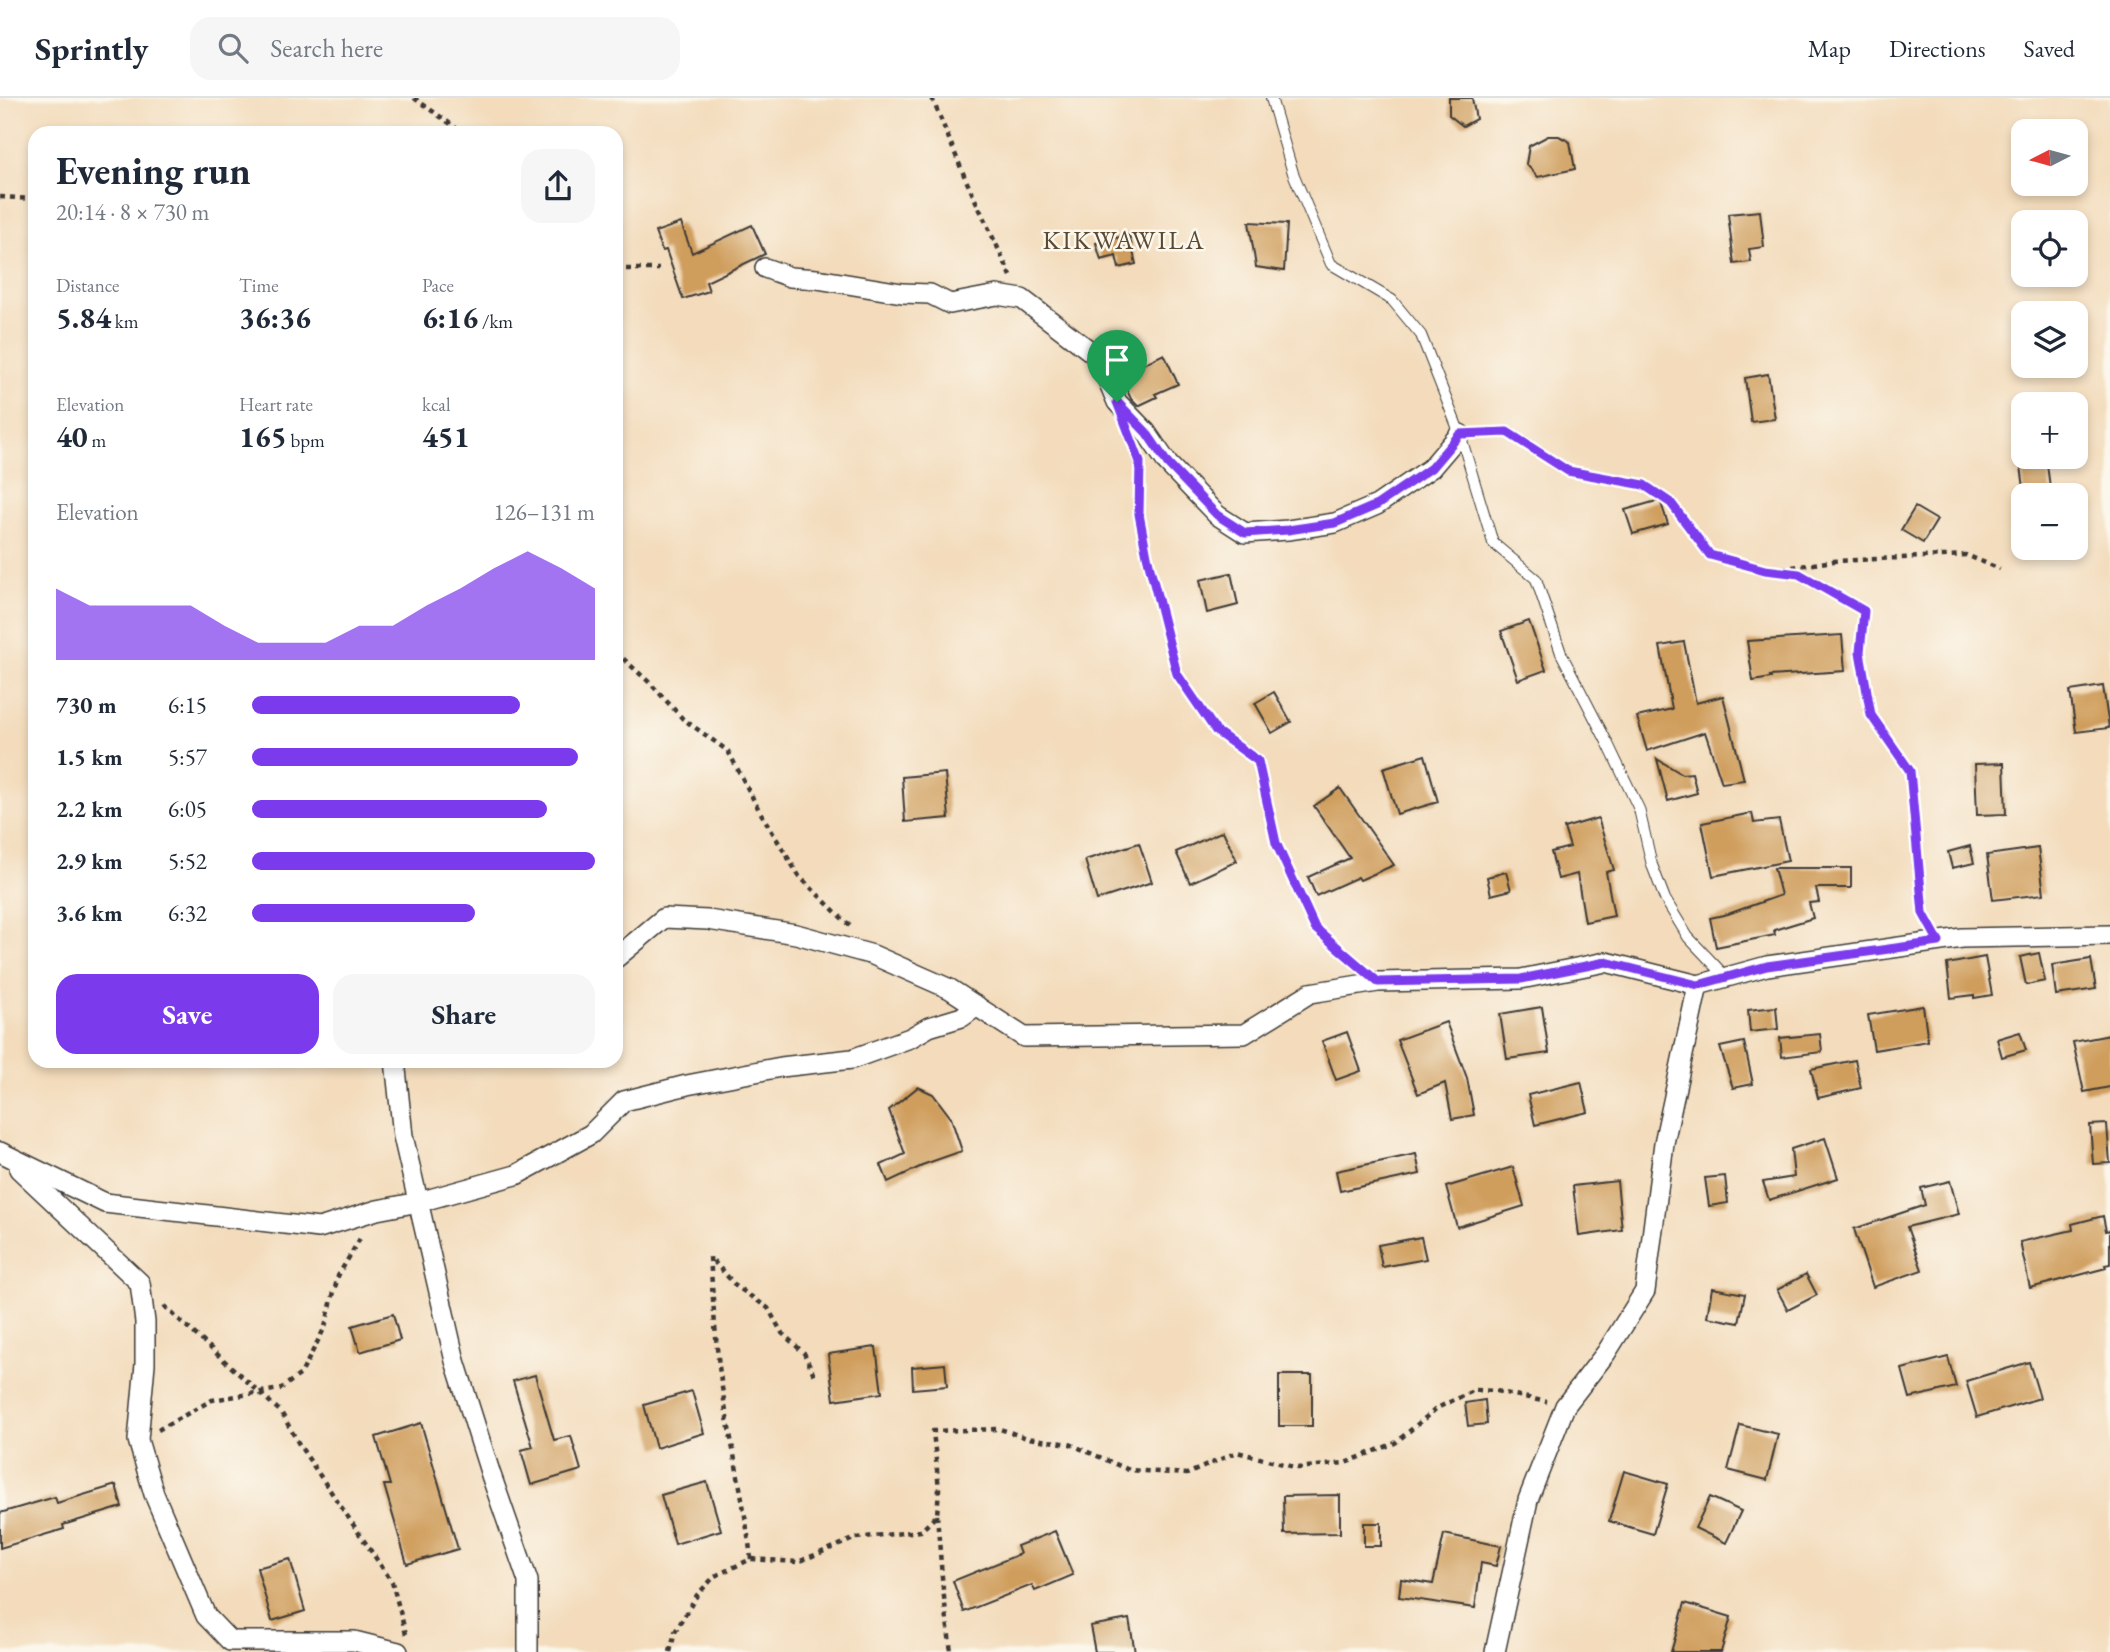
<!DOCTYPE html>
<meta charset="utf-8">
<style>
body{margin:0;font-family:"EB Garamond",serif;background:#f6f6f7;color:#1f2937;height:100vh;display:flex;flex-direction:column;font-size:26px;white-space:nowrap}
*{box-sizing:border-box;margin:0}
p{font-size:23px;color:#747a83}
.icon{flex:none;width:38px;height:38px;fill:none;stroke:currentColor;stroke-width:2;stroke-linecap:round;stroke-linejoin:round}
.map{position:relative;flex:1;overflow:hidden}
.details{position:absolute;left:28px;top:28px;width:595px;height:942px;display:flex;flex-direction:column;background:#fff;border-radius:21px;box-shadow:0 4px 10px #0003}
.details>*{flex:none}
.needle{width:46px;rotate:264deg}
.buttons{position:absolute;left:2011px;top:21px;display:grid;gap:14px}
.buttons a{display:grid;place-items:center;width:77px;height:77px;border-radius:14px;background:#fff;box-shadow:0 4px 10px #0003;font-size:35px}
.pin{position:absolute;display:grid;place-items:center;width:60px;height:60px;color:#fff;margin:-72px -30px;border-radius:50% 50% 50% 0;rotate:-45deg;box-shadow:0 0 7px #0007}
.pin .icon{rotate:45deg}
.round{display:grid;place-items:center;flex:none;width:74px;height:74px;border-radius:21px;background:#f6f6f7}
.headline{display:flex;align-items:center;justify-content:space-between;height:119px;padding:0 28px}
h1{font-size:38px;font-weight:700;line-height:52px}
.stats{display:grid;grid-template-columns:repeat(3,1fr);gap:10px;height:119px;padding:7px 28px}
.stats div{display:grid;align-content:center}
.stats b{font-size:30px;font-weight:700}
.stats small{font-size:19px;font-weight:400}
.stats p{font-size:19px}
.chart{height:196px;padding:14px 28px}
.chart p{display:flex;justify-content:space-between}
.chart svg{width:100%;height:126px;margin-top:7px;fill:#7c3aed;opacity:.7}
.action{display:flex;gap:14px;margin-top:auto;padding:14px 28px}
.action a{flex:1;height:80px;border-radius:21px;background:#7c3aed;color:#fff;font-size:28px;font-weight:700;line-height:80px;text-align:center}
.action a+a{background:#f6f6f7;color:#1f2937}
ul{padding:0 28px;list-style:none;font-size:23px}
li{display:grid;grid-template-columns:112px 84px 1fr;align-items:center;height:52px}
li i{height:18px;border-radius:9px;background:#7c3aed}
header{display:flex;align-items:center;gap:42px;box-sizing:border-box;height:98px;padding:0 35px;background:#fff;border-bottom:2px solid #e0e1e3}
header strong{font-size:33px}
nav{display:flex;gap:38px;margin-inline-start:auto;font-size:24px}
.search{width:490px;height:63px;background:#f6f6f7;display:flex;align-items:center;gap:18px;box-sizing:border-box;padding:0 24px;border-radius:21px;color:#747a83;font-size:26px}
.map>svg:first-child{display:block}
.building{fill:#cf9d5c}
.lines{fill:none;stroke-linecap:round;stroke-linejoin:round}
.lane-casing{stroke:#3c3934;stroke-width:12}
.street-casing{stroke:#3c3934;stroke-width:22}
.path{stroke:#3c3934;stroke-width:4.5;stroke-dasharray:5 5;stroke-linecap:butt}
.lane{stroke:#fff;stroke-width:10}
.street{stroke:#fff;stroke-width:19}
.route-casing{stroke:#fff;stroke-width:14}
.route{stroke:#7c3aed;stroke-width:9}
.labels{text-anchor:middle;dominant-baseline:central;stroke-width:5;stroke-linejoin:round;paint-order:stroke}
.quarter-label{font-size:26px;letter-spacing:2px;fill:#5b4932;stroke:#fbf7ec}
</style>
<header>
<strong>Sprintly</strong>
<div class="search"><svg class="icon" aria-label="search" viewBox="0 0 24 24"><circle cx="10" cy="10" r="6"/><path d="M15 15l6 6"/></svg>Search here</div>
<nav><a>Map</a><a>Directions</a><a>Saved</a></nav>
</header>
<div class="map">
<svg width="2110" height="1554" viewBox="0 0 2110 1554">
<rect width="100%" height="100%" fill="#fbf7ec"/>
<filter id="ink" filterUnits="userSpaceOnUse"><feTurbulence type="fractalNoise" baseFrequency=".0143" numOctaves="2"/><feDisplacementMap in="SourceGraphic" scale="14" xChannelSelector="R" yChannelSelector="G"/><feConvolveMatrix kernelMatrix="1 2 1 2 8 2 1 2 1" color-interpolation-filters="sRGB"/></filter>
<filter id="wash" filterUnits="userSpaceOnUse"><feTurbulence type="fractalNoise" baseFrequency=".00686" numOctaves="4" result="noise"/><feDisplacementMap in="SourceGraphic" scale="28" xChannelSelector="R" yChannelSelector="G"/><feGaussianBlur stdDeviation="1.57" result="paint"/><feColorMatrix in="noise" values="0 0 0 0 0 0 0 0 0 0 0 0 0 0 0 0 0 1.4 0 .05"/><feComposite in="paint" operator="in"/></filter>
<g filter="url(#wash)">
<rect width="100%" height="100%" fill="#f3dbbb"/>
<g id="blocks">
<g class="building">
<path d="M 1449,0 L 1472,0 L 1476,21 L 1463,28 L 1449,17 Z"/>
<path d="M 1548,38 L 1559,38 L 1570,44 L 1575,71 L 1538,79 L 1526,66 L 1529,48 Z"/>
<path d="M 1760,113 L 1764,149 L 1749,151 L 1751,164 L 1734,166 L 1728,116 Z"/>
<path d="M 1249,124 L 1287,126 L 1284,173 L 1256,169 Z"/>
<path d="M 681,125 L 692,155 L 752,127 L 765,156 L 706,184 L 709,193 L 683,201 L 666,152 L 662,153 L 655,134 Z"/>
<path d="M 1129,137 L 1136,166 L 1119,170 L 1116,158 L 1101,162 L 1096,145 Z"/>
<path d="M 1164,256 L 1178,286 L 1155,296 L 1157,299 L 1138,308 L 1131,301 L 1120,277 Z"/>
<path d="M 1768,276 L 1775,321 L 1751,324 L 1745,280 Z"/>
<path d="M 2037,359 L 2046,359 L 2051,397 L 2025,397 L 2020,361 Z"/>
<path d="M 1660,402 L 1668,426 L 1633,436 L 1625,412 Z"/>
<path d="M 1915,409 L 1937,422 L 1923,445 L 1901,432 Z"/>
<path d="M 1231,475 L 1238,507 L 1207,515 L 1200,482 Z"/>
<path d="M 1529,523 L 1546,572 L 1518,582 L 1501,533 Z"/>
<path d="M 1842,537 L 1845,573 L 1770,578 L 1771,580 L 1753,583 L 1747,543 Z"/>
<path d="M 1684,544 L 1696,605 L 1723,598 L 1744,682 L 1722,685 L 1705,634 L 1647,653 L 1637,619 L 1672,611 L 1660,548 Z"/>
<path d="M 2103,588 L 2109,630 L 2076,634 L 2070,593 Z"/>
<path d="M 1274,594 L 1291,624 L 1272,635 L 1255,605 Z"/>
<path d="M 1425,657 L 1438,704 L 1397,716 L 1383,670 Z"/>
<path d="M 1657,661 L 1682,676 L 1692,675 L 1697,695 L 1668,703 Z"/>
<path d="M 2004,665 L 2006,716 L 1977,717 L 1975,666 Z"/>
<path d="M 945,675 L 949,720 L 905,724 L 902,679 Z"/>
<path d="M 1340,690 L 1394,767 L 1360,782 L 1358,779 L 1316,798 L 1308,779 L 1350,760 L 1314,708 Z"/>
<path d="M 1752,715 L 1754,725 L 1779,722 L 1788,763 L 1713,778 L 1702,725 Z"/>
<path d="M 1598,720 L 1614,772 L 1606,774 L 1614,818 L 1585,824 L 1577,776 L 1558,781 L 1551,754 L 1570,749 L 1564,730 Z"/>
<path d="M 1223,733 L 1237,763 L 1190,785 L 1176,754 Z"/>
<path d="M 1139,745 L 1152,784 L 1097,802 L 1085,762 Z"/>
<path d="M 1970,748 L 1974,765 L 1952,770 L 1948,754 Z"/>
<path d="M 2038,750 L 2044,796 L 1993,802 L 1987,757 Z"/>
<path d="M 1774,770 L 1851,770 L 1851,790 L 1816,790 L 1819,804 L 1809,805 L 1813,820 L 1774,832 L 1775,837 L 1716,849 L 1710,820 L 1728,816 L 1781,797 Z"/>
<path d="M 1506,774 L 1511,792 L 1491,797 L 1487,779 Z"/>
<path d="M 2039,855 L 2045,883 L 2026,887 L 2020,859 Z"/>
<path d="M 1985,859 L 1992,897 L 1974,900 L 1974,897 L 1951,900 L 1947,866 Z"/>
<path d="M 2091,861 L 2096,891 L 2056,897 L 2052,867 Z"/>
<path d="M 1923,908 L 1928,943 L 1874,952 L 1868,917 Z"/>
<path d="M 1542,909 L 1549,955 L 1507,961 L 1500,916 Z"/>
<path d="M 1776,909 L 1778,931 L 1750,934 L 1748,912 Z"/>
<path d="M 1446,924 L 1467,980 L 1474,1017 L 1452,1021 L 1445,985 L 1418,996 L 1397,942 Z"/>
<path d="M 1347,934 L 1361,973 L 1336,982 L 1322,943 Z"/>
<path d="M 2020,934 L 2026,952 L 2002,959 L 1997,941 Z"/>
<path d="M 1820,936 L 1822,954 L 1782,959 L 1780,940 Z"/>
<path d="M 2110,937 L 2110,989 L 2084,994 L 2073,944 Z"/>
<path d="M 1744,944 L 1753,986 L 1733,990 L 1720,949 Z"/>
<path d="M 1855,962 L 1861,990 L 1818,1000 L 1811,971 Z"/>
<path d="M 1581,984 L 1588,1014 L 1535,1027 L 1528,997 Z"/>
<path d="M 918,989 L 933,996 L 951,1020 L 962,1053 L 922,1067 L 922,1068 L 888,1084 L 881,1067 L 905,1056 L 889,1012 Z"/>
<path d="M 2107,1026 L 2110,1065 L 2093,1066 L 2090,1027 Z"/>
<path d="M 1825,1040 L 1838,1080 L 1769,1102 L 1763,1084 L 1794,1079 L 1791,1051 Z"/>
<path d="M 1416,1056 L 1420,1076 L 1340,1093 L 1336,1073 Z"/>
<path d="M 1513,1069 L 1524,1108 L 1457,1129 L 1446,1089 Z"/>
<path d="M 1725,1078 L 1728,1105 L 1709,1108 L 1705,1080 Z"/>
<path d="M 1617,1083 L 1622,1132 L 1579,1138 L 1573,1088 Z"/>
<path d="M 1950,1083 L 1959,1116 L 1907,1129 L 1922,1172 L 1873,1189 L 1854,1131 L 1925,1107 L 1921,1090 Z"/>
<path d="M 2103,1118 L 2106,1133 L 2110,1132 L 2110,1166 L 2105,1167 L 2106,1170 L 2030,1190 L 2020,1144 L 2073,1132 L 2072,1126 Z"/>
<path d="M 1421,1139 L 1426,1161 L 1382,1169 L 1378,1147 Z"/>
<path d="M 1806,1176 L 1817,1197 L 1788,1212 L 1777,1192 Z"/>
<path d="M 1712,1190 L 1745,1196 L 1739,1225 L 1707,1219 Z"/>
<path d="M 393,1216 L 400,1242 L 360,1254 L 352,1228 Z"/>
<path d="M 876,1249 L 882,1295 L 834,1302 L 828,1256 Z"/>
<path d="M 1948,1259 L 1956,1289 L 1910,1300 L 1902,1271 Z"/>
<path d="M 2029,1264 L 2040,1300 L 1977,1319 L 1966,1283 Z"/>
<path d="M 945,1266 L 947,1288 L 913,1291 L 912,1269 Z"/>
<path d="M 535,1277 L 554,1342 L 571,1338 L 581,1372 L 531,1387 L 521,1352 L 533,1349 L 513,1283 Z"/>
<rect x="1279" y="1277" width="33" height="51"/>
<path d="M 692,1293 L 704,1335 L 656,1350 L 644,1307 Z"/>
<path d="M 1485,1302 L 1487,1326 L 1468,1328 L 1465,1305 Z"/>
<path d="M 421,1325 L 458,1451 L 407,1466 L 384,1387 L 390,1387 L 376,1339 Z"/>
<path d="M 1740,1327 L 1778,1336 L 1767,1382 L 1728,1372 Z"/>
<path d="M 1624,1373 L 1668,1386 L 1653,1436 L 1609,1423 Z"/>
<path d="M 707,1384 L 721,1432 L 675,1446 L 661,1397 Z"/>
<path d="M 116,1387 L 122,1409 L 63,1427 L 64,1431 L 0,1450 L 0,1415 L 55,1399 L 57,1405 Z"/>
<path d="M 1340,1397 L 1340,1435 L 1284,1436 L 1283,1398 Z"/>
<path d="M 1710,1399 L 1741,1413 L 1726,1445 L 1695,1430 Z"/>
<rect x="1364" y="1425" width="17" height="23"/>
<path d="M 1055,1433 L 1073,1477 L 1035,1493 L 1032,1487 L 964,1514 L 953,1483 L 1020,1456 L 1017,1448 Z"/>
<path d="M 1444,1436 L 1501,1448 L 1496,1468 L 1481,1465 L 1475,1510 L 1399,1499 L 1401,1481 L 1433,1486 Z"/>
<path d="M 290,1461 L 305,1513 L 272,1523 L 257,1470 Z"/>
<path d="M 1685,1505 L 1731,1519 L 1721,1554 L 1671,1554 Z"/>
<path d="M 1129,1521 L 1135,1554 L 1095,1554 L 1090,1528 Z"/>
</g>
</g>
</g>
<g filter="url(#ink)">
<use href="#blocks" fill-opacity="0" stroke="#3c3934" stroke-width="2"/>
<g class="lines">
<defs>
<path id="lane" d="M 1271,0 L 1293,75 L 1331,166 L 1392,202 L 1421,237 L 1460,336 L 1493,445 L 1536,481 L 1561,555 L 1608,646 L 1639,711 L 1652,767 L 1665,801 L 1688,839 L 1726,879"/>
<g id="street">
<path d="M 765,170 L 790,179 L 817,181 L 902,195 L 930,196 L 950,206 L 997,197 L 1022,201 L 1098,259 L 1117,304 L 1146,334 L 1168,366 L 1217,417 L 1245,435 L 1288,432 L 1335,425 L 1377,407 L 1431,370 L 1460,336"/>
<path d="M 616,860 L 664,820 L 708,822 L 796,836 L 873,857 L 950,891 L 1024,939 L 1244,936 L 1310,895 L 1378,884 L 1521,881 L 1606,864 L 1698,887"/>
<path d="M 395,962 L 403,1038 L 455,1263 L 491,1377 L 528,1483 L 528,1554"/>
<path d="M 0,1054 L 105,1105 L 319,1130 L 377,1112 L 419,1104 L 516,1077 L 591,1036 L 624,1003 L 687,987 L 781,969 L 852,961 L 910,940 L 929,929 L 962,919 L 977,908"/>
<path d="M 19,1071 L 140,1185 L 145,1224 L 145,1266 L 138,1342 L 154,1396 L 206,1518 L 230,1543 L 354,1543 L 398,1554"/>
<path d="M 1495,1554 L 1528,1402 L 1565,1308 L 1606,1255 L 1645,1193 L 1664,1045 L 1698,887 L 1767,868 L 1962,840 L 2110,837"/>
</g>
</defs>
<use href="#lane" class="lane-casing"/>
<use href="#street" class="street-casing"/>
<g class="path">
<path d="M 414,0 L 455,29 L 456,35"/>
<path d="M 932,0 L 966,82 L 1011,178"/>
<path d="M 0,99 L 35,101"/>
<path d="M 616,171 L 659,171"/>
<path d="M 1479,335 L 1507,334 L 1568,373 L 1644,387 L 1671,405 L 1710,457 L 1765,473 L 1834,463 L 1966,457 L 2000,471"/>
<path d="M 1141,364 L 1139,416 L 1147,458 L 1177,576 L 1216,633 L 1258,663 L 1276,745 L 1315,830 L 1359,867"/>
<path d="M 1773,473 L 1799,476 L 1864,513 L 1860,554 L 1871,617 L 1910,673 L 1923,815 L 1929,825"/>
<path d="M 616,554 L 650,585 L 683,621 L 728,653 L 759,712 L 799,778 L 851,829"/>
<path d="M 164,1208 L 281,1314 L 300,1348 L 392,1484 L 406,1536"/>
<path d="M 158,1332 L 212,1302 L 280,1291 L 301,1276 L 325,1229 L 338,1178 L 362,1137"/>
<path d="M 937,1417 L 943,1491 L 951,1554"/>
<path d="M 751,1461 C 744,1399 729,1339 720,1276 C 715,1238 713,1198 710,1159 L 736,1188 L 768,1210 L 782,1235 L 804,1255 L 816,1281"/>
<path d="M 670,1554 L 675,1534 L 697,1497 L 715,1478 L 751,1461 L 798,1464 L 856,1440 L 921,1433 L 937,1417 L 939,1391 L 933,1333 L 1000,1331 L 1027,1340 L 1070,1346 L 1129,1372 L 1187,1376 L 1237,1354 L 1298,1370 L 1345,1365 L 1395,1345 L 1437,1310 L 1475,1292 L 1496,1293 L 1547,1304"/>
</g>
<use href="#lane" class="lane"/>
<use href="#street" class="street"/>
</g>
</g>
<g class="lines" filter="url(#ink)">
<defs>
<path id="route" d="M 1117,304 L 1146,334 L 1168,366 L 1217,417 L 1245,435 L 1288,432 L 1335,425 L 1377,407 L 1431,370 L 1460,336 L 1507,334 L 1568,373 L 1644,387 L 1671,405 L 1710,457 L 1765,472 L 1799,476 L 1864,513 L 1860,554 L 1871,617 L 1910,673 L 1923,815 L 1939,844 L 1767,868 L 1698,887 L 1606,864 L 1521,881 L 1378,884 L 1315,830 L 1276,745 L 1258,663 L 1216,633 L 1177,576 L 1147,458 L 1139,416 L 1140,364 Z"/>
</defs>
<use href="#route" class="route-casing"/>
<use href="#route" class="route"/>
</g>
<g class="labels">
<g class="quarter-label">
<text x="1124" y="142">KIKWAWILA</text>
</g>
</g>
</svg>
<div class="buttons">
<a><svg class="needle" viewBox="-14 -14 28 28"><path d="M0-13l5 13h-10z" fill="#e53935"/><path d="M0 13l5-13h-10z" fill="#747a83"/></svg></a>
<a><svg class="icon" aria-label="locate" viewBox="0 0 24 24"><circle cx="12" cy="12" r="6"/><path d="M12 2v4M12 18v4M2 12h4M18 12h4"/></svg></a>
<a><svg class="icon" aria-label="layers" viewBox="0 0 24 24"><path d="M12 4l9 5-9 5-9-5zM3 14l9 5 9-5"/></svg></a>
<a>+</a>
<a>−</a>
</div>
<div class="pin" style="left:1117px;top:304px;background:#1e9e55"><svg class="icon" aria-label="arrive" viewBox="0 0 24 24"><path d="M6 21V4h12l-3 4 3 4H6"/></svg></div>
<section class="details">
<div class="headline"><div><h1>Evening run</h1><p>20:14 · 8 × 730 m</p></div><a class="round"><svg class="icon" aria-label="share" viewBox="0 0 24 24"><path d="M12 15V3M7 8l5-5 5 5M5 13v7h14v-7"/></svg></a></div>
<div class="stats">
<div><p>Distance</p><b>5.84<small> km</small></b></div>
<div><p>Time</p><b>36:36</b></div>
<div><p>Pace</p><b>6:16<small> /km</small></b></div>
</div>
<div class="stats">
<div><p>Elevation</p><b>40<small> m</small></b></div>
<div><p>Heart rate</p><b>165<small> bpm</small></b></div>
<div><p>kcal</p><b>451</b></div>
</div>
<div class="chart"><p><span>Elevation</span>126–131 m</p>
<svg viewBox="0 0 160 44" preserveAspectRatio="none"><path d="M0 44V19L10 25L20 25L30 25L40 25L50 32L60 38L70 38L80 38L90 32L100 32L110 25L120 19L130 12L140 6L150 12L160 19V44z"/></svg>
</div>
<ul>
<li><b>730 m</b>6:15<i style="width:78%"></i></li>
<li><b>1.5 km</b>5:57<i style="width:95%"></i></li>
<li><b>2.2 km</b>6:05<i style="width:86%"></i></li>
<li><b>2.9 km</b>5:52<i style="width:100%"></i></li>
<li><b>3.6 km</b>6:32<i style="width:65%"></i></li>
</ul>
<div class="action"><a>Save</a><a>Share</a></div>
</section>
</div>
